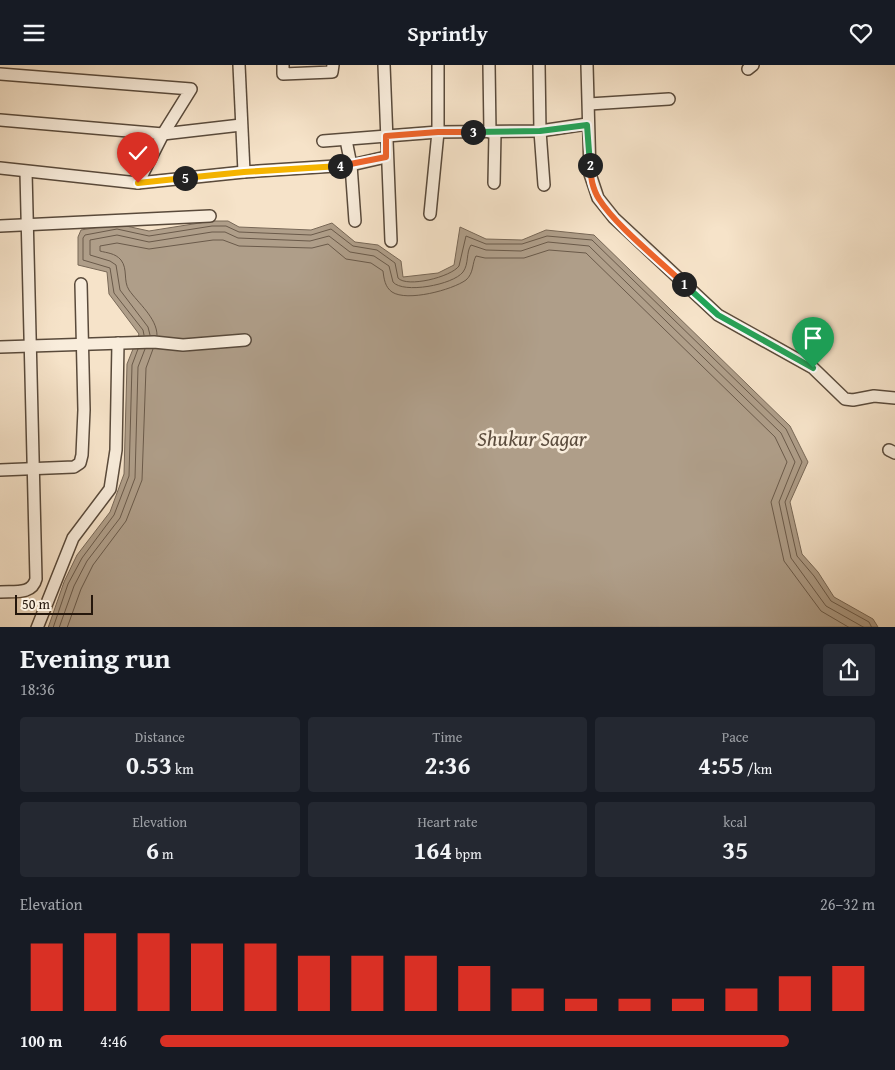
<!DOCTYPE html>
<meta charset="utf-8">
<style>
body{margin:0;font-family:"Gentium Book Plus",serif;background:#242831;color:#f1f3f6;height:100vh;display:flex;flex-direction:column;font-size:19px;white-space:nowrap}
*{box-sizing:border-box;margin:0}
p{font-size:16px;color:#9ea1a6}
.icon{flex:none;width:28px;height:28px;fill:none;stroke:currentColor;stroke-width:2;stroke-linecap:round;stroke-linejoin:round}
.map{position:relative;height:562px;overflow:hidden}
.details{display:flex;flex-direction:column;background:#171b24;flex:1}
.details>*{flex:none}
.scale{position:absolute;left:15px;bottom:12px;width:78px;box-sizing:border-box;padding-left:5px;border:2px solid #25170c;border-top:0;font-size:14px;line-height:18px;white-space:nowrap;color:#25170c;-webkit-text-stroke:4px #f9eddc;paint-order:stroke}
.pin{position:absolute;display:grid;place-items:center;width:42px;height:42px;color:#fff;margin:-51px -21px;border-radius:50% 50% 50% 0;rotate:-45deg;box-shadow:0 0 5px #0007}
.pin .icon{rotate:45deg}
.km{position:absolute;width:25px;height:25px;margin:-12px;border-radius:50%;background:#222;color:#fff;font-size:14px;line-height:25px;text-align:center}
.round{display:grid;place-items:center;flex:none;width:52px;height:52px;border-radius:5px;background:#242831}
.headline{display:flex;align-items:center;justify-content:space-between;height:85px;padding:0 20px}
h1{font-size:28px;font-weight:800;line-height:38px}
.figures{display:grid;grid-template-columns:repeat(3,1fr);gap:8px;height:85px;padding:5px 20px}
.figures div{display:grid;align-content:center;border-radius:5px;background:#242831;text-align:center}
.figures b{font-size:25px;font-weight:800}
.figures small{font-size:14px;font-weight:400}
.figures p{font-size:14px}
.chart{height:140px;padding:10px 20px}
.chart p{display:flex;justify-content:space-between}
.chart svg{width:100%;height:90px;margin-top:5px;stroke:#d93025;stroke-width:6}
ul{padding:0 20px;list-style:none;font-size:16px}
li{display:grid;grid-template-columns:80px 60px 1fr;align-items:center;height:38px}
li i{height:12px;border-radius:6px;background:#d93025}
header{display:flex;justify-content:space-between;align-items:center;height:65px;padding:0 20px;background:#171b24;font-size:22px;font-weight:800}
.map>svg:first-child{display:block}
.water{fill:#af9e89;stroke:#786857}
.lines{fill:none;stroke-linecap:round;stroke-linejoin:round}
.shore{stroke:#6a5a4a;stroke-width:1}
.street-casing{stroke:#594a3b;stroke-width:14}
.street{stroke:#f9eddc;stroke-width:11}
.split-1-casing{stroke:#fff;stroke-width:10}
.split-2-casing{stroke:#fff;stroke-width:10}
.split-3-casing{stroke:#fff;stroke-width:10}
.split-4-casing{stroke:#fff;stroke-width:10}
.split-5-casing{stroke:#fff;stroke-width:10}
.split-6-casing{stroke:#fff;stroke-width:10}
.split-1{stroke:#22a559;stroke-width:6}
.split-2{stroke:#f0652b;stroke-width:6}
.split-3{stroke:#22a559;stroke-width:6}
.split-4{stroke:#f0652b;stroke-width:6}
.split-5{stroke:#f5b400;stroke-width:6}
.split-6{stroke:#f5b400;stroke-width:6}
.labels{text-anchor:middle;dominant-baseline:central;stroke-width:5;stroke-linejoin:round;paint-order:stroke}
.water-label{font-size:21px;font-style:italic;fill:#5c4d3e;stroke:#f9eddc}
</style>
<header><svg class="icon" aria-label="menu" viewBox="0 0 24 24"><path d="M4 6h16M4 12h16M4 18h16"/></svg>Sprintly<svg class="icon" aria-label="heart" viewBox="0 0 24 24"><path d="M12 20l-8-8c-3-5 5-10 8-4 3-6 11-1 8 4z"/></svg></header>
<div class="map">
<svg width="895" height="563" viewBox="0 0 895 563">
<rect width="100%" height="100%" fill="#f6e3c9"/>
<filter id="stains"><feTurbulence type="fractalNoise" baseFrequency=".004" numOctaves="4"/><feColorMatrix values="0 0 0 0 .2 0 0 0 0 .09 0 0 0 0 .02 0 0 0 .5 -.17"/></filter>
<radialGradient id="worn" r=".72"><stop offset=".6" stop-color="#630" stop-opacity="0"/><stop offset="1" stop-color="#630" stop-opacity=".3"/></radialGradient>
<path class="water" d="M 212,156 L 228,156 L 239,162 L 311,165 L 332,158 L 355,177 L 378,180 L 401,196 L 403,212 L 438,208 L 454,200 L 460,162 L 486,174 L 522,175 L 546,165 L 594,170 L 790,361 L 808,397 L 790,437 L 802,489 L 818,507 L 834,532 L 873,554 L 878,562 L 48,563 L 64,517 L 77,490 L 110,447 L 124,409 L 127,299 L 139,269 L 109,229 L 107,207 L 78,200 L 78,172 L 81,165 L 117,159 L 149,166 Z"/>
<g class="lines">
<g class="shore">
<path d="M 144,270 L 143,265 L 114,228 L 110,203 L 83,195 L 83,173 L 85,170 L 117,164 L 149,171 L 212,161 L 226,161 L 239,167 L 311,170 L 331,164 L 353,181 L 377,185 L 395,198 L 398,213 C 407,223 451,212 459,201 L 466,171 L 486,179 L 522,179 L 547,171 L 592,175 L 786,364 L 802,397 L 785,437 L 797,491 L 814,511 L 831,536 L 869,557 L 872,563"/>
<path d="M 150,270 L 148,262 L 120,225 L 116,200 L 110,196 L 90,190 L 90,175 L 117,170 L 149,177 L 212,167 L 225,167 L 238,173 L 310,176 L 329,171 L 350,187 L 374,191 L 389,201 L 393,217 C 403,229 453,220 463,207 C 469,199 466,187 471,180 L 486,185 L 521,186 L 548,177 L 589,181 L 781,368 L 795,397 L 779,437 L 791,493 L 826,541 L 865,563"/>
<path d="M 157,270 C 157,253 138,238 129,225 C 123,216 128,204 121,195 C 115,188 107,188 100,186 L 100,181 L 117,178 L 149,184 L 213,175 L 223,175 L 239,181 L 312,183 L 328,179 L 346,194 L 371,198 L 383,206 C 384,214 385,222 392,227 C 407,237 452,225 466,215 C 474,208 472,198 476,191 L 485,193 L 524,193 L 549,185 L 586,188 L 775,372 L 787,397 L 771,437 L 784,496 L 821,546 L 850,563"/>
<path d="M 53,563 L 68,519 L 82,493 L 114,450 L 129,411 L 132,300 L 138,284"/>
<path d="M 59,563 L 74,521 L 87,496 L 120,453 L 135,413 L 138,302 L 145,284"/>
<path d="M 67,563 L 81,524 L 93,500 L 126,456 L 142,415 L 146,303 L 153,284"/>
</g>
<defs>
<g id="street">
<path d="M 239,0 L 244,107"/>
<path d="M 283,0 L 283,9 L 332,7 L 333,0"/>
<path d="M 384,0 L 391,176"/>
<path d="M 489,0 L 490,67"/>
<path d="M 539,0 L 540,66 L 544,120"/>
<path d="M 587,0 L 590,109 L 598,133 L 614,153 L 718,250 L 813,303 L 845,334 L 853,335 L 874,331 L 895,333"/>
<path d="M 748,4 L 753,0"/>
<path d="M 0,9 L 191,24 L 163,69 L 138,118 L 244,107 L 351,100 L 386,92"/>
<path d="M 589,39 L 669,34"/>
<path d="M 0,55 L 163,69 L 241,60"/>
<path d="M 346,75 L 351,100 L 355,156"/>
<path d="M 323,76 L 438,67 L 540,66 L 587,59"/>
<path d="M 0,103 L 138,118"/>
<path d="M 494,118 L 495,68"/>
<path d="M 430,149 L 438,67 L 438,0"/>
<path d="M 0,161 L 210,151"/>
<path d="M 0,282 L 154,277 L 183,280 L 245,275"/>
<path d="M 889,385 L 895,388"/>
<path d="M 0,405 L 74,402 L 80,398 L 82,390 L 84,345 L 81,219"/>
<path d="M 0,527 C 14,526 32,530 36,514 L 26,107"/>
<path d="M 37,563 L 73,473 L 110,424 L 116,385 L 118,278"/>
</g>
</defs>
<use href="#street" class="street-casing"/>
<use href="#street" class="street"/>
</g>
<g class="lines">
<defs>
<path id="split-1" d="M 684,219 L 718,250 L 813,303"/>
<path id="split-2" d="M 590,100 C 590,111 593,125 599,134 C 616,161 659,195 684,219"/>
<path id="split-3" d="M 473,67 L 540,66 L 587,60 L 590,100"/>
<path id="split-4" d="M 340,101 L 386,92 L 386,71 L 438,67 L 473,67"/>
<path id="split-5" d="M 185,113 L 244,107 L 340,101"/>
<path id="split-6" d="M 138,118 L 185,113"/>
</defs>
<use href="#split-1" class="split-1-casing"/>
<use href="#split-2" class="split-2-casing"/>
<use href="#split-3" class="split-3-casing"/>
<use href="#split-4" class="split-4-casing"/>
<use href="#split-5" class="split-5-casing"/>
<use href="#split-6" class="split-6-casing"/>
<use href="#split-1" class="split-1"/>
<use href="#split-2" class="split-2"/>
<use href="#split-3" class="split-3"/>
<use href="#split-4" class="split-4"/>
<use href="#split-5" class="split-5"/>
<use href="#split-6" class="split-6"/>
</g>
<g class="labels">
<g class="water-label">
<text x="532" y="373">Shukur Sagar</text>
</g>
</g>
<rect width="100%" height="100%" filter="url(#stains)"/>
<rect width="100%" height="100%" fill="url(#worn)"/>
</svg>
<div class="scale">50 m</div>
<div class="pin" style="left:813px;top:303px;background:#1e9e55"><svg class="icon" aria-label="arrive" viewBox="0 0 24 24"><path d="M6 21V4h12l-3 4 3 4H6"/></svg></div>
<div class="pin" style="left:138px;top:118px;background:#d93025"><svg class="icon" aria-label="check" viewBox="0 0 24 24"><path d="M5 12l5 5 9-10"/></svg></div>
<b class="km" style="left:684px;top:219px">1</b>
<b class="km" style="left:590px;top:100px">2</b>
<b class="km" style="left:473px;top:67px">3</b>
<b class="km" style="left:340px;top:101px">4</b>
<b class="km" style="left:185px;top:113px">5</b>
</div>
<section class="details">
<div class="headline"><div><h1>Evening run</h1><p>18:36</p></div><a class="round"><svg class="icon" aria-label="share" viewBox="0 0 24 24"><path d="M12 15V3M7 8l5-5 5 5M5 13v7h14v-7"/></svg></a></div>
<div class="figures">
<div><p>Distance</p><b>0.53<small> km</small></b></div>
<div><p>Time</p><b>2:36</b></div>
<div><p>Pace</p><b>4:55<small> /km</small></b></div>
</div>
<div class="figures">
<div><p>Elevation</p><b>6<small> m</small></b></div>
<div><p>Heart rate</p><b>164<small> bpm</small></b></div>
<div><p>kcal</p><b>35</b></div>
</div>
<div class="chart"><p><span>Elevation</span>26–32 m</p>
<svg viewBox="0 0 160 44" preserveAspectRatio="none"><path d="M5 44V11M15 44V6M25 44V6M35 44V11M45 44V11M55 44V17M65 44V17M75 44V17M85 44V22M95 44V33M105 44V38M115 44V38M125 44V38M135 44V33M145 44V27M155 44V22"/></svg>
</div>
<ul>
<li><b>100 m</b>4:46<i style="width:88%"></i></li>
</ul>
</section>
